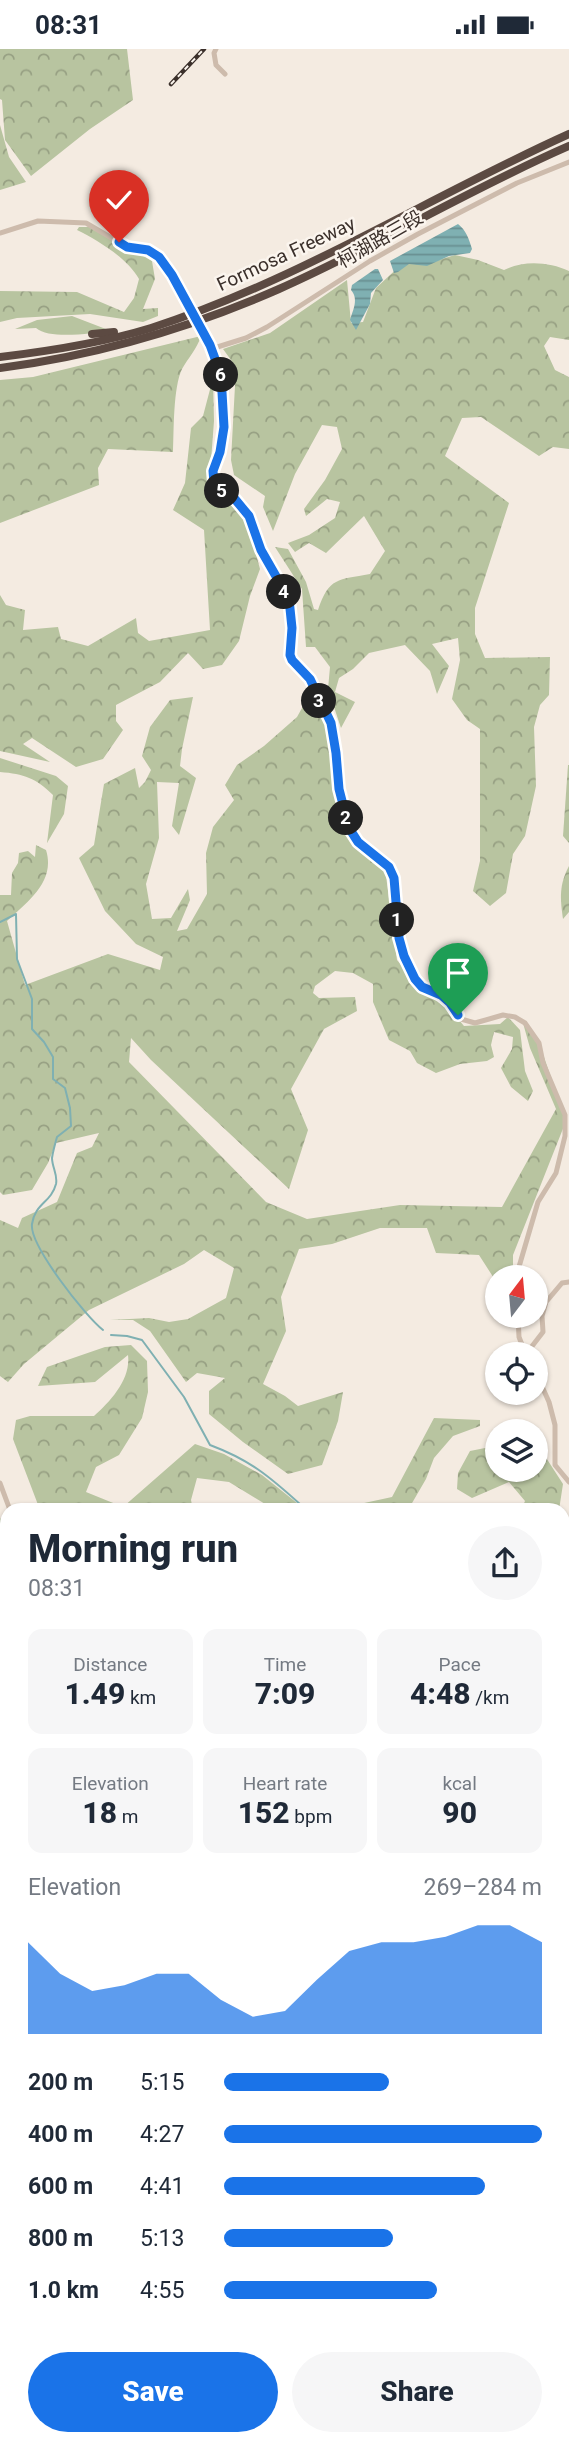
<!DOCTYPE html>
<meta charset="utf-8">
<style>
body{margin:0;font-family:Roboto,"Noto Sans TC",sans-serif;background:#f6f6f7;color:#1f2937;height:100vh;display:flex;flex-direction:column;font-size:26px;white-space:nowrap}
*{box-sizing:border-box;margin:0}
p{font-size:23px;color:#747a83}
.icon{flex:none;width:38px;height:38px;fill:none;stroke:currentColor;stroke-width:2;stroke-linecap:round;stroke-linejoin:round}
.map{position:relative;flex:1;overflow:hidden}
.panel{position:absolute;left:0px;top:1454px;width:570px;height:943px;display:flex;flex-direction:column;background:#fff;border-radius:21px 21px 0 0;box-shadow:0 2px 5px #0004}
.panel>*{flex:none}
.needle{width:46px;rotate:16deg}
.controls{position:absolute;left:485px;top:1216px;display:grid;gap:14px}
.controls a{display:grid;place-items:center;width:63px;height:63px;border-radius:50%;background:#fff;box-shadow:0 2px 5px #0004;font-size:35px}
.pin{position:absolute;display:grid;place-items:center;width:60px;height:60px;color:#fff;margin:-72px -30px;border-radius:50% 50% 50% 0;rotate:-45deg;box-shadow:0 0 7px #0007}
.pin .icon{rotate:45deg}
.km{position:absolute;width:35px;height:35px;margin:-18px;border-radius:50%;background:#222;color:#fff;font-size:19px;line-height:35px;text-align:center}
.round{display:grid;place-items:center;flex:none;width:74px;height:74px;border-radius:37px;background:#f6f6f7}
.headline{display:flex;align-items:center;justify-content:space-between;height:119px;padding:0 28px}
h1{font-size:38px;font-weight:800;line-height:52px}
.metrics{display:grid;grid-template-columns:repeat(3,1fr);gap:10px;height:119px;padding:7px 28px}
.metrics div{display:grid;align-content:center;border-radius:14px;background:#f6f6f7;text-align:center}
.metrics b{font-size:30px;font-weight:800}
.metrics small{font-size:19px;font-weight:400}
.metrics p{font-size:19px}
.chart{height:196px;padding:14px 28px}
.chart p{display:flex;justify-content:space-between}
.chart svg{width:100%;height:126px;margin-top:7px;fill:#1a73e8;opacity:.7}
.action{display:flex;gap:14px;margin-top:auto;padding:14px 28px}
.action a{flex:1;height:80px;border-radius:42px;background:#1a73e8;color:#fff;font-size:28px;font-weight:800;line-height:80px;text-align:center}
.action a+a{background:#f6f6f7;color:#1f2937}
ul{padding:0 28px;list-style:none;font-size:23px}
li{display:grid;grid-template-columns:112px 84px 1fr;align-items:center;height:52px}
li i{height:18px;border-radius:9px;background:#1a73e8}
.status{display:flex;justify-content:space-between;align-items:center;height:49px;padding:0 35px;background:#fff;direction:ltr}
.status svg{height:19px;fill:currentColor}
.map>svg:first-child{display:block}
.grass{fill:#b8c4a0}
.forest{fill:url(#forest-crowns)}
.water{fill:url(#water-rules)}
.lines{fill:none;stroke-linecap:round;stroke-linejoin:round}
.stream{stroke:#7fb0b2;stroke-width:2}
.minor{stroke:#cdbbac;stroke-width:5}
.highway{stroke:#5c4a42;stroke-width:8}
.rail-casing{stroke:#3b302b;stroke-width:4.5}
.rail{stroke:#fbf5ee;stroke-width:2;stroke-dasharray:5;stroke-linecap:butt}
.minor-bridge{stroke:#cdbbac;stroke-width:5}
.route-casing{stroke:#fff;stroke-width:14}
.route{stroke:#1a73e8;stroke-width:9}
.labels{text-anchor:middle;dominant-baseline:central;stroke-width:5;stroke-linejoin:round;paint-order:stroke}
.street-label{font-size:19px;fill:#3b302b;stroke:#fbf5ee}
</style>
<div class="status"><b>08:31</b><svg viewBox="0 0 49 12"><path d="M0 12V9h3v3zM5 12V6h3v6zM10 12V3h3v9zM15 12V0h3v12zM26 1h20v11H26zM47 4h2v5h-2z"/></svg></div>
<div class="map">
<svg width="569" height="2396" viewBox="0 0 569 2396">
<defs>
<pattern id="forest-crowns" width="20" height="18" patternUnits="userSpaceOnUse" patternTransform="scale(1.75)"><rect width="20" height="18" fill="#b8c4a0"/><path d="M2 6a3 3 0 1 1 6 0M12 15a3 3 0 1 1 6 0" fill="none" stroke="#97a083"/></pattern>
<pattern id="water-rules" width="6" height="5" patternUnits="userSpaceOnUse" patternTransform="scale(1.75)"><rect width="6" height="5" fill="#7fb0b2"/><path d="M0 2.5h6" fill="none" stroke="#699091"/></pattern>
</defs>
<rect width="100%" height="100%" fill="#f4ebe1"/>
<path class="grass" d="M 72,267 L 111,282 C 92,284 50,291 36,279 L 15,280 L 37,271 Z"/>
<g class="forest">
<path d="M 0,0 L 127,0 L 133,51 L 90,80 L 31,127 L 5,91 L 2,51 L 0,50 Z"/>
<path d="M 0,76 L 9,108 L 26,133 L 0,141 Z"/>
<path d="M 79,178 L 92,178 L 152,212 L 155,230 L 143,260 L 158,259 L 158,267 L 143,273 L 90,265 L 17,269 L 0,273 L 0,242 L 77,243 L 124,263 L 134,249 L 139,230 C 127,209 99,192 77,181 Z"/>
<path d="M 455,206 L 478,211 L 504,221 C 524,211 549,213 569,222 L 569,291 L 550,288 L 544,297 L 555,321 L 569,328 L 569,400 L 553,398 L 539,407 L 481,368 L 462,369 L 445,407 L 509,454 L 475,559 L 475,585 L 485,609 L 550,608 L 549,646 L 540,656 L 534,678 L 536,737 L 525,787 L 513,805 L 506,844 L 490,857 L 473,842 L 480,812 L 480,680 L 467,671 L 452,650 L 460,611 L 458,589 L 432,595 L 449,617 L 437,645 L 430,622 L 405,596 L 369,604 L 353,620 L 339,629 L 335,643 L 355,653 L 341,679 L 328,640 L 330,618 L 315,598 L 306,598 L 302,540 L 275,498 L 288,500 L 306,533 L 314,560 L 318,561 C 329,528 338,531 370,525 L 385,502 L 364,467 L 326,504 L 309,494 L 295,503 L 288,494 L 309,486 L 335,469 L 340,453 L 327,450 L 306,467 L 304,460 L 325,431 L 342,400 L 337,378 L 322,376 L 295,425 L 273,482 L 263,458 L 265,447 L 234,426 L 231,411 L 236,318 L 223,300 L 270,284 L 347,231 L 351,274 L 363,273 L 376,239 L 403,214 L 435,212 Z"/>
<path d="M 201,287 C 197,300 188,309 182,320 C 173,339 174,381 173,403 L 108,400 L 98,419 L 99,436 L 0,474 L 0,331 L 33,328 Z"/>
<path d="M 213,329 L 214,372 L 210,425 L 218,443 L 247,472 L 260,520 L 250,547 L 239,592 L 222,616 L 203,620 L 188,604 L 160,633 L 116,656 L 116,672 L 123,681 L 103,710 L 76,718 L 32,689 L 23,695 L 50,713 L 0,702 L 0,546 L 6,556 L 25,561 L 23,581 L 58,578 L 61,590 L 88,597 L 136,569 L 138,584 L 149,592 L 210,581 L 204,481 L 173,461 L 185,434 L 191,379 L 203,367 Z"/>
<path d="M 307,638 L 327,679 L 344,785 L 385,819 L 397,911 L 423,942 L 454,965 L 464,977 L 500,975 L 508,968 L 520,981 L 525,1022 L 533,1042 L 528,1052 L 511,1038 L 501,1019 L 512,1000 L 513,988 L 494,983 L 491,996 L 494,1008 L 487,1012 L 460,1015 L 436,1024 L 417,1014 L 410,1002 L 389,991 L 373,953 L 373,935 L 353,924 L 335,922 L 315,937 L 313,944 L 319,949 L 355,948 L 357,962 L 324,980 L 291,1040 L 308,1081 L 289,1140 L 151,1011 L 131,989 L 129,1013 L 266,1153 L 307,1170 L 400,1156 L 502,1158 L 556,1060 L 530,999 L 523,974 L 526,972 L 544,1008 L 566,1072 L 513,1206 L 513,1228 L 497,1228 L 497,1234 L 479,1206 L 436,1204 L 427,1179 L 380,1179 L 332,1195 L 299,1200 L 281,1248 L 286,1282 L 263,1335 L 285,1347 L 298,1357 L 343,1343 L 338,1372 L 322,1416 L 288,1425 L 243,1393 L 209,1365 L 209,1342 L 225,1329 L 197,1324 L 186,1333 L 150,1282 L 133,1271 L 110,1271 L 149,1269 L 169,1273 L 188,1270 L 226,1249 L 234,1219 L 204,1201 L 184,1215 L 89,1261 L 24,1315 L 8,1333 L 0,1327 L 0,1171 L 18,1179 L 22,1169 L 57,1153 L 77,1104 L 92,1098 L 99,1084 L 56,1094 L 48,1114 L 32,1141 L 3,1146 L 0,1143 L 0,846 L 11,846 L 12,824 L 18,814 L 19,804 L 28,802 L 35,808 L 36,796 L 46,801 C 56,833 27,853 7,872 L 25,936 L 108,905 L 160,921 L 163,908 L 136,895 L 105,862 L 79,809 L 94,796 L 104,735 L 135,719 L 139,739 L 145,733 L 151,721 L 142,707 L 150,678 L 170,651 L 193,648 L 182,700 L 180,717 L 196,729 L 179,786 L 172,777 L 179,734 L 157,733 L 159,789 L 146,835 L 152,870 L 171,869 L 188,840 L 190,851 L 177,882 L 187,880 L 207,845 L 206,804 L 213,778 L 234,751 L 225,736 L 237,716 L 264,697 L 297,668 L 307,650 Z"/>
<path d="M 0,709 L 56,727 L 68,737 L 64,765 L 47,794 L 53,746 C 36,729 24,725 0,723 Z"/>
<path d="M 568,716 L 569,716 L 569,794 L 563,787 Z"/>
<path d="M 569,817 L 569,863 L 563,870 C 560,849 559,836 569,817 Z"/>
<path d="M 131,1296 L 147,1312 L 148,1343 L 142,1369 L 119,1406 L 96,1418 L 86,1443 L 123,1458 L 195,1395 L 224,1405 L 262,1426 L 297,1454 L 341,1459 L 392,1448 L 434,1369 L 480,1371 L 480,1377 L 453,1387 L 434,1409 L 426,1430 L 408,1461 L 275,1461 L 229,1433 L 197,1429 L 191,1451 L 193,1461 L 40,1461 L 13,1390 L 16,1371 L 30,1367 L 94,1367 C 111,1352 131,1330 128,1306 L 95,1333 L 38,1337 L 47,1318 L 105,1298 Z"/>
<path d="M 542,1395 L 543,1404 L 563,1435 L 559,1461 L 521,1461 L 525,1452 L 509,1433 L 472,1449 L 457,1440 L 458,1424 L 470,1402 L 495,1397 L 497,1421 L 536,1421 L 536,1398 Z"/>
<path d="M 0,1469 L 7,1478 L 7,1638 L 0,1636 Z"/>
<path d="M 0,1801 L 7,1809 L 7,1900 L 0,1895 Z"/>
<path d="M 564,1954 L 569,1954 L 569,2165 L 564,2152 Z"/>
<path d="M 0,1955 L 7,1980 L 7,2028 L 0,2025 Z"/>
<path d="M 569,2251 L 569,2355 L 564,2357 L 564,2278 Z"/>
<path d="M 7,2354 L 7,2390 L 42,2391 L 38,2396 L 0,2396 L 0,2355 Z"/>
<path d="M 61,2391 L 61,2390 L 452,2391 L 446,2396 L 59,2396 Z"/>
</g>
<g class="water">
<path d="M 458,175 C 466,181 469,190 472,200 L 470,204 L 449,207 L 427,217 L 409,215 L 398,223 L 394,224 L 390,212 Z"/>
<path d="M 375,220 L 378,220 L 383,231 L 371,244 L 370,255 L 356,281 L 350,271 C 353,261 359,250 351,241 L 352,236 Z"/>
</g>
<g class="lines">
<g class="stream">
<path d="M 0,873 L 16,865 L 17,910 L 32,950 L 32,980 L 44,993 L 53,1008 L 53,1030 L 65,1039 L 70,1059 L 71,1077 L 57,1088 C 55,1095 53,1102 52,1109 C 52,1118 58,1126 56,1135 C 51,1154 35,1154 32,1175 C 29,1196 86,1268 103,1281"/>
<path d="M 111,1286 L 127,1287 L 142,1291 L 184,1348 L 210,1396 C 250,1411 269,1427 301,1456 L 317,1455"/>
<path d="M 0,1949 L 7,1950"/>
</g>
<g class="minor">
<path d="M 216,0 L 214,4 L 216,16 L 225,25"/>
<path d="M 0,184 L 38,172 L 86,174 L 127,198 L 154,204 L 175,232"/>
<path d="M 210,296 L 221,325 L 224,378 L 220,403 L 212,427 L 219,440 L 234,449 L 249,467 L 261,501 L 289,550 L 292,568 L 290,605 L 291,611 L 310,630 L 331,674 L 335,690 L 339,740 L 349,779 L 358,793 L 389,818 L 394,829 L 399,889 L 404,907 L 415,930 L 422,938 L 441,946 L 450,954 L 461,970 L 475,974 L 503,966 L 515,968 L 525,974 L 539,994 L 543,1014 L 565,1066 L 565,1087 L 556,1124 L 538,1153 L 516,1228"/>
<path d="M 211,300 L 246,289 L 267,278 L 370,212 L 418,185 L 517,134 L 569,113"/>
<path d="M 518,1267 L 519,1288 L 526,1306"/>
<path d="M 526,1305 L 543,1283 L 542,1267 L 546,1253 L 562,1234 L 569,1233"/>
<path d="M 536,1324 L 549,1353 L 555,1376 L 555,1416 L 569,1433"/>
<path d="M 0,1434 L 10,1461"/>
<path d="M 564,1488 L 569,1473"/>
<path d="M 564,1503 L 569,1508"/>
<path d="M 564,2213 L 569,2217"/>
<path d="M 0,2231 L 7,2241"/>
<path d="M 0,2341 L 7,2335"/>
</g>
<g class="highway">
<path d="M 92,285 L 114,283"/>
<path d="M 0,308 C 50,302 102,294 151,279 C 297,232 429,148 569,85"/>
<path d="M 0,319 C 99,306 188,280 279,240 C 378,196 470,140 569,97"/>
</g>
<defs>
<path id="rail" d="M 171,35 L 204,0"/>
</defs>
<use href="#rail" class="rail-casing"/>
<use href="#rail" class="rail"/>
<path class="minor-bridge" d="M 175,232 L 210,296"/>
</g>
<g class="lines">
<defs>
<path id="route" d="M 119,193 L 127,198 L 148,201 L 159,208 L 172,226 L 210,296 L 221,326 L 224,378 L 220,403 L 213,422 L 214,434 L 219,440 L 234,449 L 249,467 L 261,501 L 289,550 L 292,579 L 290,606 L 292,611 L 310,630 L 331,674 L 336,704 L 339,740 L 349,779 L 358,793 L 389,818 L 394,829 L 399,889 L 404,907 L 415,930 L 422,938 L 441,946 L 450,954 L 458,966"/>
</defs>
<use href="#route" class="route-casing"/>
<use href="#route" class="route"/>
</g>
<g class="labels">
<g class="street-label">
<text transform="translate(380 190) rotate(-30)">柯湖路三段</text>
<text transform="translate(286 205) rotate(-25)">Formosa Freeway</text>
</g>
</g>
</svg>
<div class="controls">
<a><svg class="needle" viewBox="-14 -14 28 28"><path d="M0-13l5 13h-10z" fill="#e53935"/><path d="M0 13l5-13h-10z" fill="#747a83"/></svg></a>
<a><svg class="icon" aria-label="locate" viewBox="0 0 24 24"><circle cx="12" cy="12" r="6"/><path d="M12 2v4M12 18v4M2 12h4M18 12h4"/></svg></a>
<a><svg class="icon" aria-label="layers" viewBox="0 0 24 24"><path d="M12 4l9 5-9 5-9-5zM3 14l9 5 9-5"/></svg></a>
</div>
<div class="pin" style="left:458px;top:966px;background:#1e9e55"><svg class="icon" aria-label="arrive" viewBox="0 0 24 24"><path d="M6 21V4h12l-3 4 3 4H6"/></svg></div>
<div class="pin" style="left:119px;top:193px;background:#d93025"><svg class="icon" aria-label="check" viewBox="0 0 24 24"><path d="M5 12l5 5 9-10"/></svg></div>
<b class="km" style="left:397px;top:871px">1</b>
<b class="km" style="left:346px;top:769px">2</b>
<b class="km" style="left:319px;top:652px">3</b>
<b class="km" style="left:284px;top:543px">4</b>
<b class="km" style="left:222px;top:442px">5</b>
<b class="km" style="left:221px;top:326px">6</b>
<section class="panel">
<div class="headline"><div><h1>Morning run</h1><p>08:31</p></div><a class="round"><svg class="icon" aria-label="share" viewBox="0 0 24 24"><path d="M12 15V3M7 8l5-5 5 5M5 13v7h14v-7"/></svg></a></div>
<div class="metrics">
<div><p>Distance</p><b>1.49<small> km</small></b></div>
<div><p>Time</p><b>7:09</b></div>
<div><p>Pace</p><b>4:48<small> /km</small></b></div>
</div>
<div class="metrics">
<div><p>Elevation</p><b>18<small> m</small></b></div>
<div><p>Heart rate</p><b>152<small> bpm</small></b></div>
<div><p>kcal</p><b>90</b></div>
</div>
<div class="chart"><p><span>Elevation</span>269–284 m</p>
<svg viewBox="0 0 160 44" preserveAspectRatio="none"><path d="M0 44V12L10 23L20 29L30 27L40 23L50 23L60 32L70 38L80 36L90 25L100 15L110 12L120 12L130 10L140 6L150 6L160 12V44z"/></svg>
</div>
<ul>
<li><b>200 m</b>5:15<i style="width:52%"></i></li>
<li><b>400 m</b>4:27<i style="width:100%"></i></li>
<li><b>600 m</b>4:41<i style="width:82%"></i></li>
<li><b>800 m</b>5:13<i style="width:53%"></i></li>
<li><b>1.0 km</b>4:55<i style="width:67%"></i></li>
</ul>
<div class="action"><a>Save</a><a>Share</a></div>
</section>
</div>
